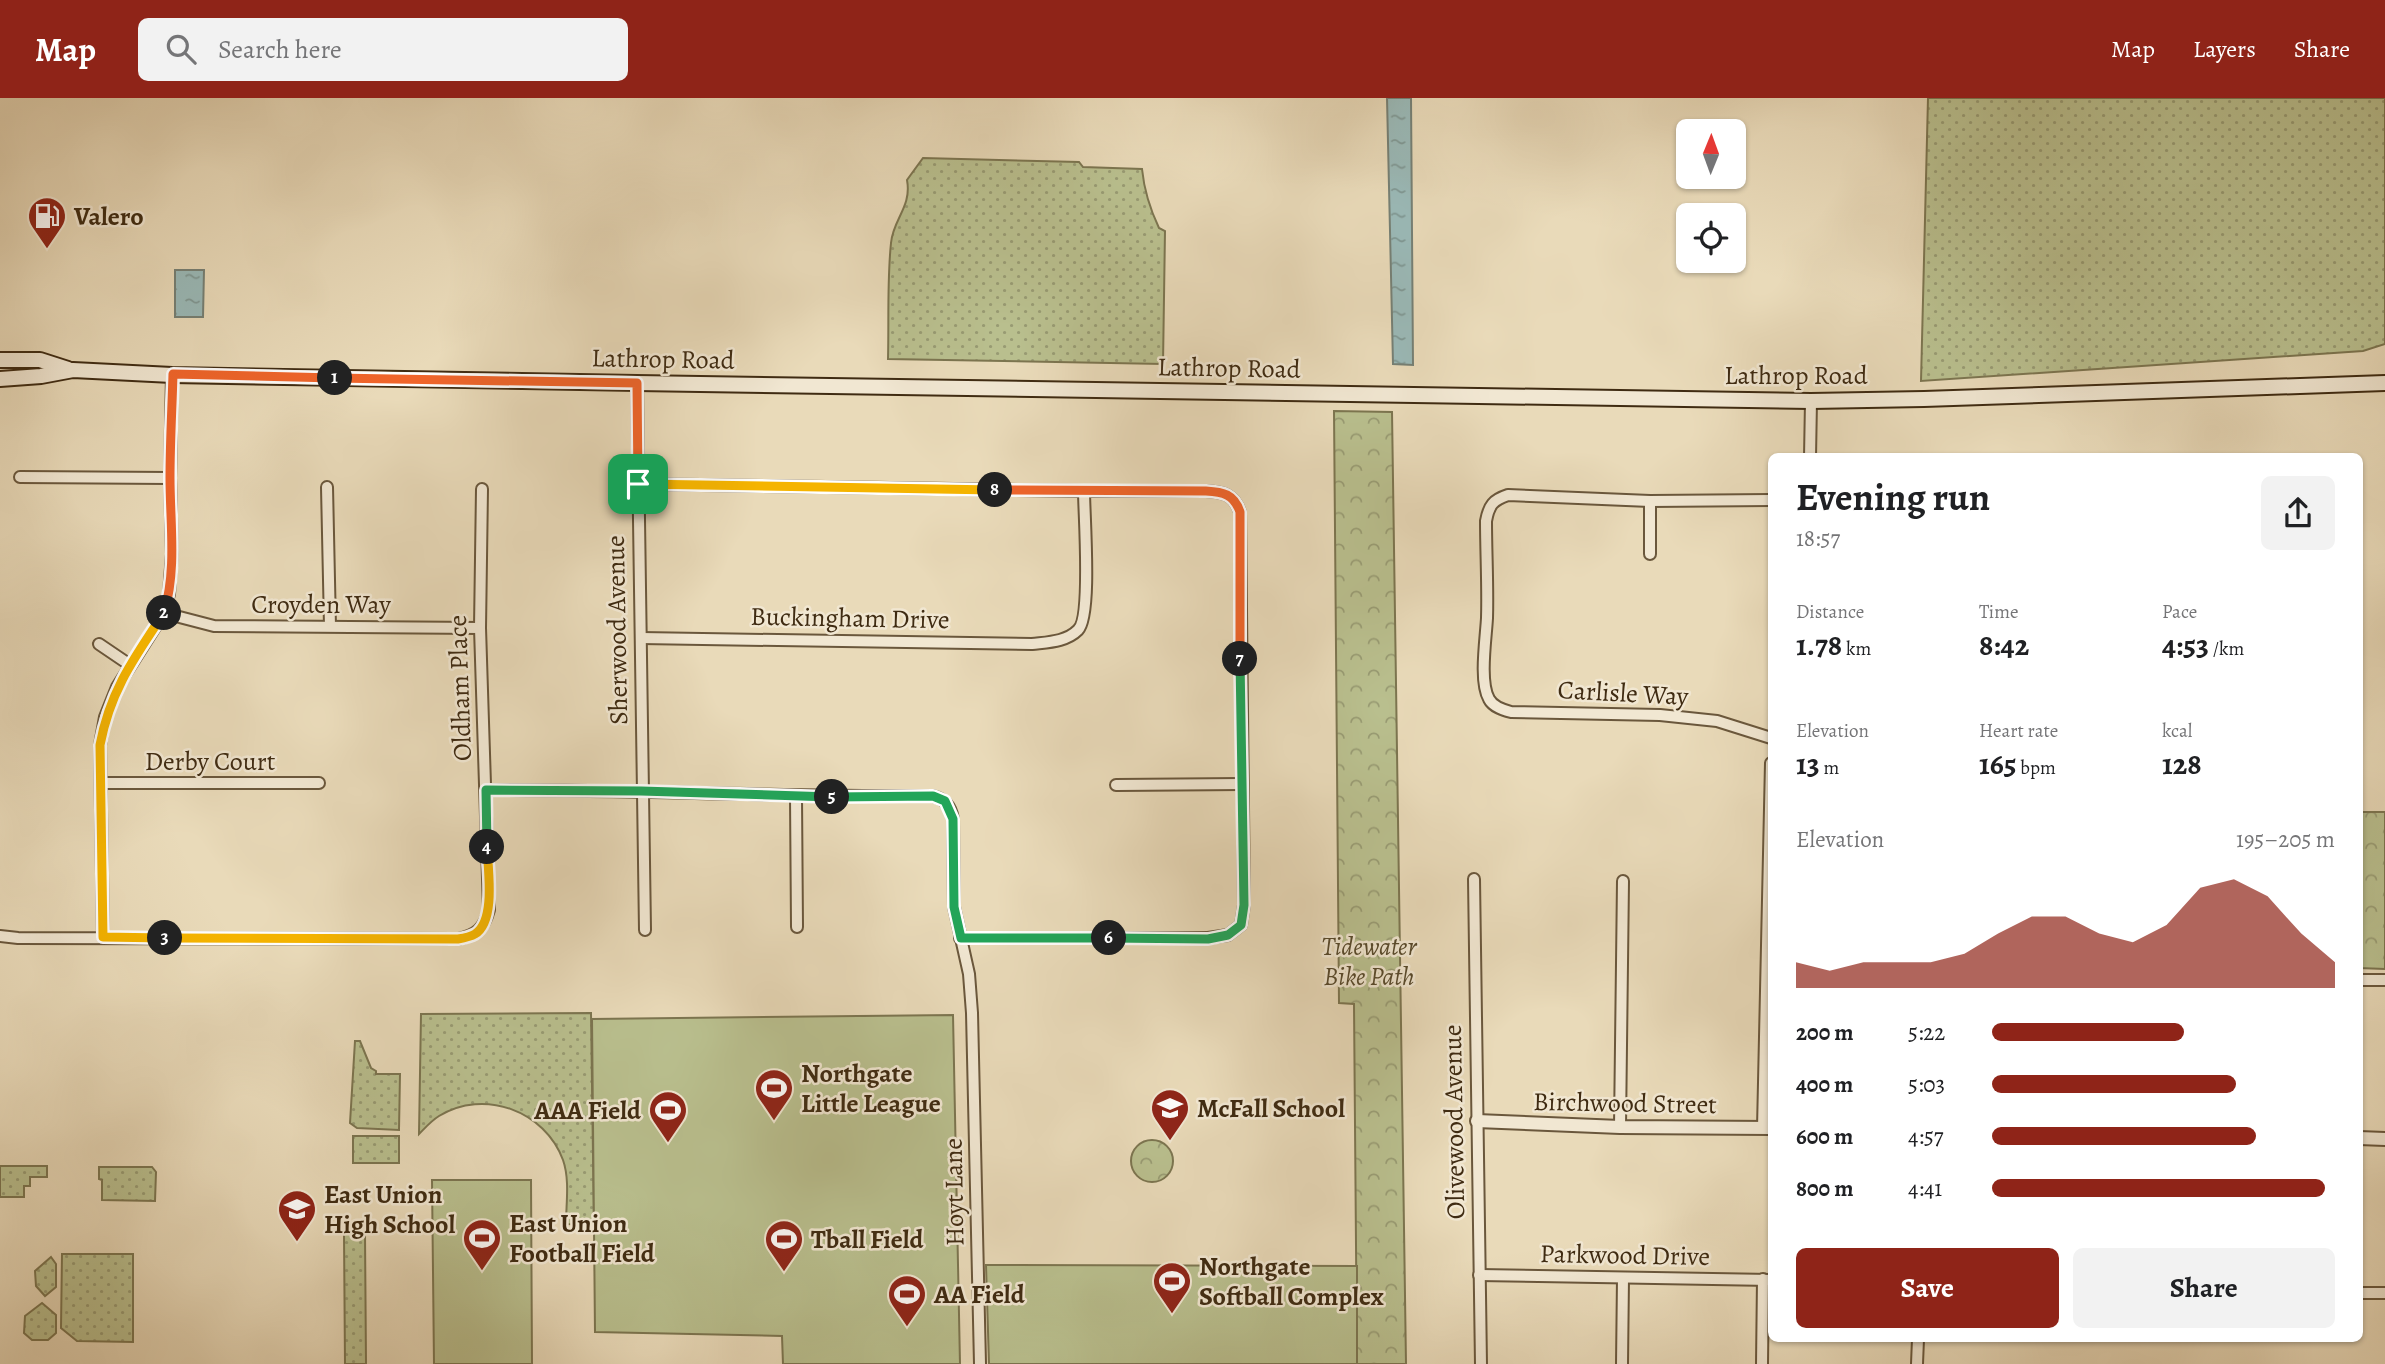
<!DOCTYPE html>
<meta charset="utf-8">
<style>
body{margin:0;font-family:Alegreya,serif;background:#f2f2f2;color:#202124;height:100vh;display:flex;flex-direction:column;font-size:26px;white-space:nowrap}
*{box-sizing:border-box;margin:0}
p{font-size:23px;color:#757577}
.icon{flex:none;width:38px;height:38px;fill:none;stroke:currentColor;stroke-width:2;stroke-linecap:round;stroke-linejoin:round}
.map{position:relative;flex:1;overflow:hidden}
.drawer{position:absolute;left:1768px;top:355px;width:595px;height:889px;display:flex;flex-direction:column;background:#fff;border-radius:10px;box-shadow:0 2px 5px #0004}
.drawer>*{flex:none}
.needle{width:46px;rotate:1deg}
.tools{position:absolute;left:1676px;top:21px;display:grid;gap:14px}
.tools a{display:grid;place-items:center;width:70px;height:70px;border-radius:10px;background:#fff;box-shadow:0 2px 5px #0004;font-size:35px}
.pin{position:absolute;display:grid;place-items:center;width:60px;height:60px;color:#fff;margin:-30px;border-radius:14px;box-shadow:0 4px 10px #0006}
.km{position:absolute;width:35px;height:35px;margin:-18px;border-radius:50%;background:#222;color:#fff;font-size:19px;line-height:35px;text-align:center}
.round{display:grid;place-items:center;flex:none;width:74px;height:74px;border-radius:10px;background:#f2f2f2}
.summary{display:flex;align-items:center;justify-content:space-between;height:119px;padding:0 28px}
h1{font-size:38px;font-weight:700;line-height:52px}
.metrics{display:grid;grid-template-columns:repeat(3,1fr);gap:10px;height:119px;padding:7px 28px}
.metrics div{display:grid;align-content:center}
.metrics b{font-size:30px;font-weight:700}
.metrics small{font-size:19px;font-weight:400}
.metrics p{font-size:19px}
.chart{height:196px;padding:14px 28px}
.chart p{display:flex;justify-content:space-between}
.chart svg{width:100%;height:126px;margin-top:7px;fill:#8f2418;opacity:.7}
.action{display:flex;gap:14px;margin-top:auto;padding:14px 28px}
.action a{flex:1;height:80px;border-radius:10px;background:#8f2418;color:#fff;font-size:28px;font-weight:700;line-height:80px;text-align:center}
.action a+a{background:#f2f2f2;color:#202124}
ul{padding:0 28px;list-style:none;font-size:23px}
li{display:grid;grid-template-columns:112px 84px 1fr;align-items:center;height:52px}
li i{height:18px;border-radius:9px;background:#8f2418}
header{display:flex;align-items:center;gap:42px;box-sizing:border-box;height:98px;padding:0 35px;background:#8f2418;color:#fff}
header strong{font-size:33px}
nav{display:flex;gap:38px;margin-inline-start:auto;font-size:24px}
.search{width:490px;height:63px;background:#f2f2f2;display:flex;align-items:center;gap:18px;box-sizing:border-box;padding:0 24px;border-radius:10px;color:#757577;font-size:26px}
.map>svg:first-child{display:block}
.grass{fill:url(#grass-dots);stroke:#7c7550;stroke-width:2}
.forest{fill:url(#forest-crowns);stroke:#7c7550;stroke-width:2}
.garden{fill:#b9bf8e;stroke:#7c7550;stroke-width:2}
.water{fill:url(#water-ripples);stroke:#768075;stroke-width:2}
.lines{fill:none;stroke-linecap:round;stroke-linejoin:round}
.minor-casing{stroke:#6a573c;stroke-width:14}
.tertiary-casing{stroke:#6a573c;stroke-width:16}
.secondary-casing{stroke:#3f2b12;stroke-width:18}
.minor{stroke:#f1e7d2;stroke-width:10}
.tertiary{stroke:#f1e7d2;stroke-width:12}
.secondary{stroke:#f1e7d2;stroke-width:14}
.split-1-casing{stroke:#fff;stroke-width:14}
.split-2-casing{stroke:#fff;stroke-width:14}
.split-3-casing{stroke:#fff;stroke-width:14}
.split-4-casing{stroke:#fff;stroke-width:14}
.split-5-casing{stroke:#fff;stroke-width:14}
.split-6-casing{stroke:#fff;stroke-width:14}
.split-7-casing{stroke:#fff;stroke-width:14}
.split-8-casing{stroke:#fff;stroke-width:14}
.split-9-casing{stroke:#fff;stroke-width:14}
.split-1{stroke:#f0652b;stroke-width:9}
.split-2{stroke:#f0652b;stroke-width:9}
.split-3{stroke:#f5b400;stroke-width:9}
.split-4{stroke:#f5b400;stroke-width:9}
.split-5{stroke:#22a559;stroke-width:9}
.split-6{stroke:#22a559;stroke-width:9}
.split-7{stroke:#22a559;stroke-width:9}
.split-8{stroke:#f0652b;stroke-width:9}
.split-9{stroke:#f5b400;stroke-width:9}
.labels{text-anchor:middle;dominant-baseline:central;stroke-width:5;stroke-linejoin:round;paint-order:stroke}
.poi-label{font-size:26px;font-weight:bold;fill:#3f2b12;stroke:#f1e7d2;text-anchor:start}
.street-label{font-size:26px;fill:#3f2b12;stroke:#f1e7d2}
.park-label{font-size:26px;font-style:italic;fill:#57492b;stroke:#f1e7d2}
</style>
<header>
<strong>Map</strong>
<div class="search"><svg class="icon" aria-label="search" viewBox="0 0 24 24"><circle cx="10" cy="10" r="6"/><path d="M15 15l6 6"/></svg>Search here</div>
<nav><a>Map</a><a>Layers</a><a>Share</a></nav>
</header>
<div class="map">
<svg width="2385" height="1266" viewBox="0 0 2385 1266">
<defs>
<pattern id="grass-dots" width="8" height="8" patternUnits="userSpaceOnUse" patternTransform="scale(1.75)"><rect width="8" height="8" fill="#b9bf8e"/><path d="M2 2h.1M6 6h.1" fill="none" stroke="#989b73" stroke-width="1.8" stroke-linecap="round"/></pattern>
<pattern id="forest-crowns" width="20" height="18" patternUnits="userSpaceOnUse" patternTransform="scale(1.75)"><rect width="20" height="18" fill="#b9bf8e"/><path d="M2 6a3 3 0 1 1 6 0M12 15a3 3 0 1 1 6 0" fill="none" stroke="#989b73"/></pattern>
<pattern id="water-ripples" width="26" height="14" patternUnits="userSpaceOnUse" patternTransform="scale(1.75)"><rect width="26" height="14" fill="#9ab9b7"/><path d="M2 4q2-2 4 0t4 0M15 11q2-2 4 0t4 0" fill="none" stroke="#7f9793"/></pattern>
</defs>
<rect width="100%" height="100%" fill="#e9dab9"/>
<filter id="stains"><feTurbulence type="fractalNoise" baseFrequency=".00286" numOctaves="4"/><feColorMatrix values="0 0 0 0 .2 0 0 0 0 .09 0 0 0 0 .02 0 0 0 .5 -.17"/></filter>
<radialGradient id="worn" r=".72"><stop offset=".6" stop-color="#630" stop-opacity="0"/><stop offset="1" stop-color="#630" stop-opacity=".3"/></radialGradient>
<g class="grass">
<path d="M 1928,0 L 2385,0 L 2385,246 L 2363,253 L 1921,283 Z"/>
<path d="M 923,60 L 1079,64 L 1083,69 L 1142,71 C 1144,91 1150,111 1159,130 L 1165,133 L 1163,266 L 888,261 C 889,222 887,183 891,145 C 893,121 912,109 907,82 Z"/>
<path d="M 591,915 L 594,1127 L 566,1126 C 566,1106 570,1082 563,1062 C 545,1013 484,990 439,1018 C 431,1023 425,1030 419,1036 L 421,916 Z"/>
<path d="M 355,943 L 360,943 L 371,970 L 376,973 L 376,976 L 400,976 L 399,1032 L 357,1030 L 350,1025 Z"/>
<rect x="353" y="1038" width="46" height="27"/>
<path d="M 0,1068 L 47,1068 L 47,1079 L 30,1079 L 30,1088 L 24,1088 L 24,1099 L 0,1099 Z"/>
<path d="M 99,1069 L 152,1069 L 156,1074 L 155,1103 L 102,1102 L 102,1082 L 99,1081 Z"/>
<path d="M 344,1136 L 365,1136 L 366,1266 L 345,1266 Z"/>
<path d="M 62,1156 L 133,1156 L 133,1244 L 77,1243 L 61,1230 Z"/>
<path d="M 51,1159 L 56,1166 L 56,1189 L 45,1198 L 36,1188 L 35,1173 Z"/>
<path d="M 42,1205 L 56,1217 L 56,1235 L 48,1242 L 32,1242 L 24,1235 L 25,1218 Z"/>
</g>
<g class="forest">
<path d="M 1334,313 L 1392,314 L 1406,1266 L 1357,1266 L 1354,906 L 1339,905 Z"/>
<path d="M 2359,714 L 2385,714 L 2385,871 L 2359,870 Z"/>
<circle cx="1152" cy="1063" r="21"/>
</g>
<g class="garden">
<path d="M 953,917 L 960,1266 L 783,1266 L 782,1238 L 595,1234 L 592,921 Z"/>
<path d="M 432,1082 L 531,1082 L 532,1266 L 434,1266 Z"/>
<path d="M 986,1167 L 1357,1168 L 1357,1266 L 989,1266 Z"/>
</g>
<g class="water">
<path d="M 1387,0 L 1411,0 L 1413,267 L 1393,266 Z"/>
<path d="M 175,172 L 204,172 L 203,219 L 175,219 Z"/>
</g>
<g class="lines">
<defs>
<g id="minor">
<path d="M 637,285 L 645,832"/>
<path d="M 1810,359 L 1811,303"/>
<path d="M 20,379 L 170,380"/>
<path d="M 638,386 L 1084,393 L 1206,393 C 1223,394 1234,396 1240,414 L 1244,807 L 1241,827 L 1228,837 L 1208,840 L 960,840"/>
<path d="M 327,389 L 330,528"/>
<path d="M 1771,402 L 1650,403 L 1508,397 C 1493,402 1489,407 1486,423 C 1486,455 1488,488 1487,520 C 1486,540 1479,584 1489,601 C 1493,609 1503,612 1511,614 L 1660,617 L 1717,623 L 1771,640"/>
<path d="M 1650,403 L 1650,456"/>
<path d="M 164,515 L 214,528 L 480,530"/>
<path d="M 641,540 L 1032,546 C 1048,544 1066,544 1078,532 C 1092,519 1084,417 1084,393"/>
<path d="M 99,546 L 130,567"/>
<path d="M 101,685 L 319,685"/>
<path d="M 1116,687 L 1242,686"/>
<path d="M 486,692 C 635,692 784,699 933,698 C 945,701 951,708 953,721 L 954,809 L 969,876 L 972,915 L 980,1266"/>
<path d="M 796,699 L 797,829"/>
<path d="M 1474,781 L 1481,1266"/>
<path d="M 0,838 L 18,840 L 458,841 C 477,837 484,830 489,812 L 480,530 L 482,391"/>
<path d="M 103,839 L 100,647 L 105,619 L 117,589 L 164,515 L 169,496 L 172,456 L 170,380 L 172,277"/>
<path d="M 2359,882 L 2385,882"/>
<path d="M 1620,1029 L 1623,783"/>
<path d="M 1763,1030 L 1771,665"/>
<path d="M 1479,1177 L 1771,1182"/>
<path d="M 2359,1195 L 2385,1195"/>
<path d="M 1622,1266 L 1623,1180"/>
<path d="M 1762,1266 L 1763,1181"/>
<path d="M 1917,1266 L 1918,1241"/>
</g>
<g id="tertiary">
<path d="M 1477,1023 L 1620,1029 L 1771,1030"/>
<path d="M 2359,1040 L 2385,1041"/>
</g>
<g id="secondary">
<path d="M 0,262 L 40,262 L 68,271"/>
<path d="M 0,281 L 41,278 L 73,272 L 172,277 L 637,285 L 1811,303 L 1924,301 L 2385,285"/>
</g>
</defs>
<use href="#minor" class="minor-casing"/>
<use href="#tertiary" class="tertiary-casing"/>
<use href="#secondary" class="secondary-casing"/>
<use href="#minor" class="minor"/>
<use href="#tertiary" class="tertiary"/>
<use href="#secondary" class="secondary"/>
</g>
<g class="lines">
<defs>
<path id="split-1" d="M 335,280 L 637,285 L 638,386"/>
<path id="split-2" d="M 164,515 C 177,471 170,425 170,380 C 170,346 172,311 173,276 L 335,280"/>
<path id="split-3" d="M 164,515 C 134,560 110,593 100,647 L 103,839 L 165,840"/>
<path id="split-4" d="M 165,840 L 458,841 C 464,840 470,839 475,836 C 496,823 488,772 487,749"/>
<path id="split-5" d="M 487,749 L 486,692 L 641,693 L 832,699"/>
<path id="split-6" d="M 832,699 L 933,698 L 945,703 L 953,721 L 954,809 L 961,840 L 1109,840"/>
<path id="split-7" d="M 1109,840 L 1208,841 L 1228,837 L 1241,827 L 1244,807 L 1240,561"/>
<path id="split-8" d="M 995,392 L 1206,393 C 1223,394 1234,396 1240,414 L 1240,561"/>
<path id="split-9" d="M 638,386 L 995,392"/>
</defs>
<use href="#split-1" class="split-1-casing"/>
<use href="#split-2" class="split-2-casing"/>
<use href="#split-3" class="split-3-casing"/>
<use href="#split-4" class="split-4-casing"/>
<use href="#split-5" class="split-5-casing"/>
<use href="#split-6" class="split-6-casing"/>
<use href="#split-7" class="split-7-casing"/>
<use href="#split-8" class="split-8-casing"/>
<use href="#split-9" class="split-9-casing"/>
<use href="#split-1" class="split-1"/>
<use href="#split-2" class="split-2"/>
<use href="#split-3" class="split-3"/>
<use href="#split-4" class="split-4"/>
<use href="#split-5" class="split-5"/>
<use href="#split-6" class="split-6"/>
<use href="#split-7" class="split-7"/>
<use href="#split-8" class="split-8"/>
<use href="#split-9" class="split-9"/>
</g>
<defs>
<symbol id="fuel-pin" viewBox="-11 -11 22 30"><path d="M0 17L-7.5 6A9.5 9.5 0 1 1 7.5 6Z" fill="#8f2418" stroke="#f1e7d2"/><path d="M-5.5-6h7V0h2V4h1.3V-2.5L3-4.5l.8-.8L6-3V5H2.5V1h-1V6h-7ZM-4.2-4.7v3.2H.2V-4.7Z" fill="#fff"/></symbol>
<symbol id="stadium-pin" viewBox="-11 -11 22 30"><path d="M0 17L-7.5 6A9.5 9.5 0 1 1 7.5 6Z" fill="#8f2418" stroke="#f1e7d2"/><path d="M0-5a6.5 5 0 1 0 0 10a6.5 5 0 1 0 0-10ZM-3.5-1.8h7v3.6h-7Z" fill="#fff"/></symbol>
<symbol id="school-pin" viewBox="-11 -11 22 30"><path d="M0 17L-7.5 6A9.5 9.5 0 1 1 7.5 6Z" fill="#8f2418" stroke="#f1e7d2"/><path d="M0-5L7-2L0 1L-7-2ZM-4 1L0 2.5L4 1V4Q0 6-4 4Z" fill="#fff"/></symbol>
</defs>
<g fill-rule="evenodd">
<use href="#fuel-pin" x="25" y="96" width="44" height="60"/>
<use href="#stadium-pin" x="752" y="968" width="44" height="60"/>
<use href="#school-pin" x="1148" y="988" width="44" height="60"/>
<use href="#stadium-pin" x="646" y="990" width="44" height="60"/>
<use href="#school-pin" x="275" y="1089" width="44" height="60"/>
<use href="#stadium-pin" x="460" y="1118" width="44" height="60"/>
<use href="#stadium-pin" x="762" y="1119" width="44" height="60"/>
<use href="#stadium-pin" x="1150" y="1161" width="44" height="60"/>
<use href="#stadium-pin" x="885" y="1174" width="44" height="60"/>
</g>
<g class="labels">
<g class="poi-label">
<text x="74" y="118">Valero</text>
<text x="801" y="975">Northgate<tspan x="801" dy="30">Little League</tspan></text>
<text x="1197" y="1010">McFall School</text>
<text x="641" y="1012" text-anchor="end">AAA Field</text>
<text x="324" y="1096">East Union<tspan x="324" dy="30">High School</tspan></text>
<text x="509" y="1125">East Union<tspan x="509" dy="30">Football Field</tspan></text>
<text x="811" y="1141">Tball Field</text>
<text x="1199" y="1168">Northgate<tspan x="1199" dy="30">Softball Complex</tspan></text>
<text x="934" y="1196">AA Field</text>
</g>
<g class="street-label">
<text transform="translate(663 261) rotate(1)">Lathrop Road</text>
<text transform="translate(1229 270) rotate(1)">Lathrop Road</text>
<text x="1796" y="277">Lathrop Road</text>
<text x="321" y="506">Croyden Way</text>
<text transform="translate(850 520) rotate(1)">Buckingham Drive</text>
<text transform="translate(617 532) rotate(-91)">Sherwood Avenue</text>
<text transform="translate(460 590) rotate(-92)">Oldham Place</text>
<text transform="translate(1623 595) rotate(3)">Carlisle Way</text>
<text x="210" y="663">Derby Court</text>
<text transform="translate(1625 1005) rotate(1)">Birchwood Street</text>
<text transform="translate(1454 1024) rotate(-91)">Olivewood Avenue</text>
<text transform="translate(954 1094) rotate(-91)">Hoyt Lane</text>
<text transform="translate(1625 1157) rotate(1)">Parkwood Drive</text>
</g>
<g class="park-label">
<text x="1369" y="848">Tidewater<tspan x="1369" dy="30">Bike Path</tspan></text>
</g>
</g>
<rect width="100%" height="100%" filter="url(#stains)"/>
<rect width="100%" height="100%" fill="url(#worn)"/>
</svg>
<div class="tools">
<a><svg class="needle" viewBox="-14 -14 28 28"><path d="M0-13l5 13h-10z" fill="#e53935"/><path d="M0 13l5-13h-10z" fill="#757577"/></svg></a>
<a><svg class="icon" aria-label="locate" viewBox="0 0 24 24"><circle cx="12" cy="12" r="6"/><path d="M12 2v4M12 18v4M2 12h4M18 12h4"/></svg></a>
</div>
<div class="pin" style="left:638px;top:386px;background:#1e9e55"><svg class="icon" aria-label="arrive" viewBox="0 0 24 24"><path d="M6 21V4h12l-3 4 3 4H6"/></svg></div>
<b class="km" style="left:335px;top:280px">1</b>
<b class="km" style="left:164px;top:515px">2</b>
<b class="km" style="left:165px;top:840px">3</b>
<b class="km" style="left:487px;top:749px">4</b>
<b class="km" style="left:832px;top:699px">5</b>
<b class="km" style="left:1109px;top:840px">6</b>
<b class="km" style="left:1240px;top:561px">7</b>
<b class="km" style="left:995px;top:392px">8</b>
<section class="drawer">
<div class="summary"><div><h1>Evening run</h1><p>18:57</p></div><a class="round"><svg class="icon" aria-label="share" viewBox="0 0 24 24"><path d="M12 15V3M7 8l5-5 5 5M5 13v7h14v-7"/></svg></a></div>
<div class="metrics">
<div><p>Distance</p><b>1.78<small> km</small></b></div>
<div><p>Time</p><b>8:42</b></div>
<div><p>Pace</p><b>4:53<small> /km</small></b></div>
</div>
<div class="metrics">
<div><p>Elevation</p><b>13<small> m</small></b></div>
<div><p>Heart rate</p><b>165<small> bpm</small></b></div>
<div><p>kcal</p><b>128</b></div>
</div>
<div class="chart"><p><span>Elevation</span>195–205 m</p>
<svg viewBox="0 0 160 44" preserveAspectRatio="none"><path d="M0 44V35L10 38L20 35L30 35L40 35L50 32L60 25L70 19L80 19L90 25L100 28L110 22L120 9L130 6L140 12L150 25L160 35V44z"/></svg>
</div>
<ul>
<li><b>200 m</b>5:22<i style="width:56%"></i></li>
<li><b>400 m</b>5:03<i style="width:71%"></i></li>
<li><b>600 m</b>4:57<i style="width:77%"></i></li>
<li><b>800 m</b>4:41<i style="width:97%"></i></li>
</ul>
<div class="action"><a>Save</a><a>Share</a></div>
</section>
</div>
